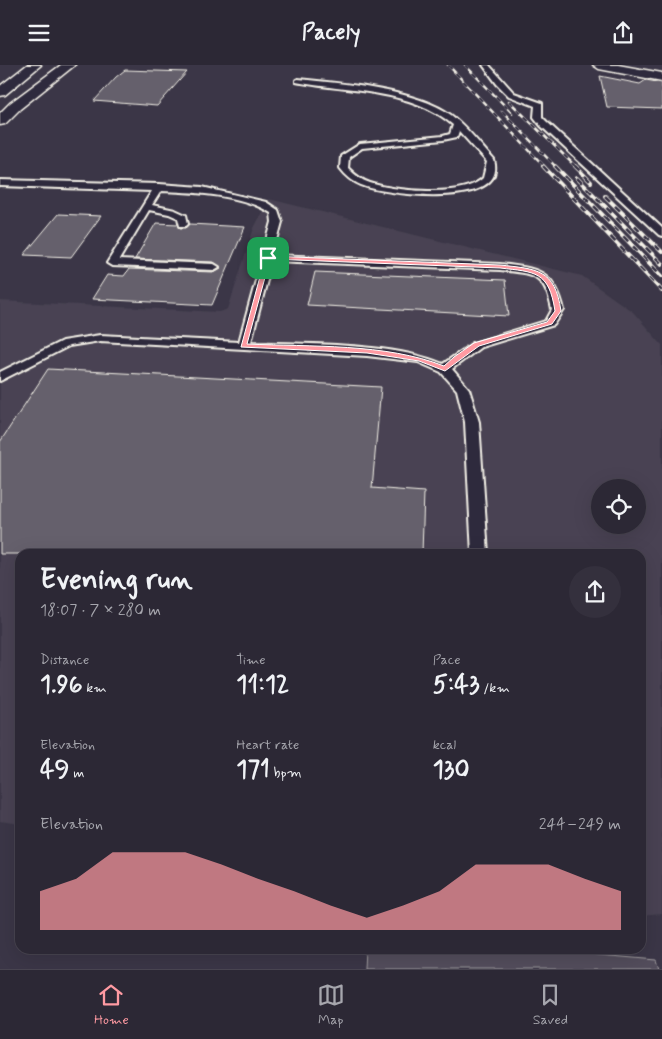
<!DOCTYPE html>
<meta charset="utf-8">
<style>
body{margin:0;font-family:Mynerve,sans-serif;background:#34303d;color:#f1f3f6;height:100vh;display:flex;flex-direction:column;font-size:19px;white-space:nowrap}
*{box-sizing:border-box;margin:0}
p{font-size:16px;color:#a6a6ad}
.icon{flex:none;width:28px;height:28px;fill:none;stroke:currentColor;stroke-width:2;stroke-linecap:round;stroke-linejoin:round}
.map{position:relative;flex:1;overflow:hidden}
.drawer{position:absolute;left:15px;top:484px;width:631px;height:405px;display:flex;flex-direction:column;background:#2c2835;border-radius:15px;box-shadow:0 5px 20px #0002,0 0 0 1px #484450}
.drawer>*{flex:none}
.fabs{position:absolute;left:591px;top:414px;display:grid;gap:10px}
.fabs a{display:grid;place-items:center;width:55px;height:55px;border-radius:50%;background:#2c2835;box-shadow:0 5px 20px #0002,0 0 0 1px #484450;font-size:25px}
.pin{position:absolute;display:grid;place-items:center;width:42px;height:42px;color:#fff;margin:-21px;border-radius:10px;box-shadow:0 2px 8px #0006}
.round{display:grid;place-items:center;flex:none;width:52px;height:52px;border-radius:26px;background:#34303d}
.summary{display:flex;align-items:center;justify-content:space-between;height:85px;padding:0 25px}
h1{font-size:28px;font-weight:700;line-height:38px}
.metrics{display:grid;grid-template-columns:repeat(3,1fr);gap:8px;height:85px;padding:5px 25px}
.metrics div{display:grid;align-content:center}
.metrics b{font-size:25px;font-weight:700}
.metrics small{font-size:14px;font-weight:400}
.metrics p{font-size:14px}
.chart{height:140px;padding:10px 25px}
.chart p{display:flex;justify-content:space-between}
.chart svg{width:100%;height:90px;margin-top:5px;fill:#ff9aa2;opacity:.7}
header{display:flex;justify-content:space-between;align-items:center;height:65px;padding:0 25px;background:#2c2835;font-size:22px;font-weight:700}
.tabs{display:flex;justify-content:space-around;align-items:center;height:70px;border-top:1px solid #484450;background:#2c2835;font-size:14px;color:#a6a6ad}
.tabs a{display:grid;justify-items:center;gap:2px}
.tabs .current{color:#ff9aa2}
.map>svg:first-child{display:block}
.built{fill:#484352;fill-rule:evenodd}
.green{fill:#534e5c;stroke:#a4a0a2}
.building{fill:#65616c;stroke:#f4f1e8}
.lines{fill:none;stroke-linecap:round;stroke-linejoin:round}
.service-casing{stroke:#f4f1e8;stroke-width:4}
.minor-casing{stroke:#f4f1e8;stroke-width:3}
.tertiary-casing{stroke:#f4f1e8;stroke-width:3}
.primary-casing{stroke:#f4f1e8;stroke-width:3}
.service{fill:#2f2a3d;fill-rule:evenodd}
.minor{fill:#2f2a3d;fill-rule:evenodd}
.tertiary{fill:#2f2a3d;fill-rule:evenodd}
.primary{fill:#2f2a3d;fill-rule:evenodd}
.rail-far1-casing{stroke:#f4f1e8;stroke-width:2.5}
.rail-casing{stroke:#f4f1e8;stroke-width:4}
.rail-far1{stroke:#2f2a3d;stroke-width:2;stroke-dasharray:5.5;stroke-linecap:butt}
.rail{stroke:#2f2a3d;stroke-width:2.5;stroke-dasharray:7;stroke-linecap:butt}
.route{fill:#ff9aa2;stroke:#fff;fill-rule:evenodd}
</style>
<header><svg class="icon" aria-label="menu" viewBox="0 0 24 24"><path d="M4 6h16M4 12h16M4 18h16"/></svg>Pacely<svg class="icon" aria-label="share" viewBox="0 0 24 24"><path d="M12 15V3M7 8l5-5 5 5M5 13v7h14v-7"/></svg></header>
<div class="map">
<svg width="662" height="904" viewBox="0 0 662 904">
<rect width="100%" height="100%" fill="#3b3647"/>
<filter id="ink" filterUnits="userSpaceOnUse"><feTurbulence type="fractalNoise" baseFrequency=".02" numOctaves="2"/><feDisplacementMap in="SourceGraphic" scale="10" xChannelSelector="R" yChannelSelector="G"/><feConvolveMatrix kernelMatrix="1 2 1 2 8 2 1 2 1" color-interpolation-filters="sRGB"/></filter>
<g filter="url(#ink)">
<path class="built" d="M 269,134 L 582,211 L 633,247 L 662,280 L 662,849 L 641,851 L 641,489 L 20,489 L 20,759 L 0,756 L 0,236 L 220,247 L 228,244 L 254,163 ZM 600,422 L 638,422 L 638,460 L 600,460 Z"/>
<path class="green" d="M 365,884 L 532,884 L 656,895 L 659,904 L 364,904 Z"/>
<g class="building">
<path d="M 125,5 L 187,7 L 157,41 L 94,36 L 116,12 Z"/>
<path d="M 600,11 L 640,19 L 646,15 L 662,18 L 662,44 L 607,42 Z"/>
<path d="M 58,149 L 101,151 L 71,192 L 24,190 Z"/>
<path d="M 156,158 L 178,159 L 180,163 L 186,163 L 190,159 L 245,162 L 212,240 L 92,234 L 107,210 L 124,211 L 129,204 L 214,207 L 221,203 L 214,197 L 135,194 Z"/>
<path d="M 315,207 L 505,215 L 509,251 L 307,240 Z"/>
<path d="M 48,304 L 381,322 L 372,423 L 424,427 L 422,489 L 0,489 L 0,377 Z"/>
</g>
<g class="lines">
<defs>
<g id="service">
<path d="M 483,0 L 489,0 L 514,28 L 542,38 L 542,52 L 547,57 L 662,163 L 662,171 L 659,170 L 541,61 L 534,52 L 535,41 L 509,31 L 497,19 Z"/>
<path d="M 298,14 C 340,18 418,25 451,50 C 468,63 480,80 494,95 C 509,145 384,130 361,120 C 352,116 346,111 340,103 L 341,91 L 360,79 L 443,71 L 450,69 L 453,60 C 413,24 346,27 296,17 L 296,15 ZM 459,66 L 487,97 L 483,113 C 463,133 395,126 370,118 C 361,115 355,110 348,103 L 349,92 L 362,83 L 443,75 L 457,72 Z"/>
<path d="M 0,115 L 159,119 L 202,122 L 266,137 L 278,145 L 282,157 L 273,190 L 500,199 C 537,203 555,205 564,245 L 554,260 L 481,282 L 452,304 L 469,324 L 479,357 L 488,489 L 472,489 L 465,357 L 457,325 L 441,307 L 418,297 L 367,291 L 100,276 L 69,281 L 0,316 L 0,307 L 62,276 L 100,270 L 239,277 L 272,157 L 271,148 C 243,130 194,127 161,126 L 152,140 L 175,145 L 186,150 L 188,159 L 186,161 L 180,161 L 178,153 L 169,149 L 149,145 L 119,195 L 214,199 L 219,202 L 214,205 L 112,201 L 107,198 L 152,126 L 0,121 ZM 272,196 L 500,205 C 534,209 545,208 552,245 L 546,256 L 473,278 L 443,299 C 391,277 308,280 251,277 Z"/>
</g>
<path id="minor" d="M 593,0 L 618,0 L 662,8 L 662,16 L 599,4 Z"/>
<path id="tertiary" d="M 61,0 L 75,0 L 20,44 L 5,59 L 0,60 L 0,48 L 10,38 Z"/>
<path id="primary" d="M 27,0 L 41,0 L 5,30 L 0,31 L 0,21 Z"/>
</defs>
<use href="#service" class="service-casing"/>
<use href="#minor" class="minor-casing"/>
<use href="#tertiary" class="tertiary-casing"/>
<use href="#primary" class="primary-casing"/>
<use href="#service" class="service"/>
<use href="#minor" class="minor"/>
<use href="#tertiary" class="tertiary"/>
<use href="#primary" class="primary"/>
<defs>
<g id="rail-far1">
<path d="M 448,0 L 545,102"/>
<path d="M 465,0 L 512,48"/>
<path d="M 509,36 L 576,102"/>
<path d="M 502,46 L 556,102"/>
</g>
<g id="rail">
<path d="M 543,101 L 662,226"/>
<path d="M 555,101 L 662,211"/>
<path d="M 575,101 L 591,117"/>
<path d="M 577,113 L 662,199"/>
<path d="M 605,131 L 662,187"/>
</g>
</defs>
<use href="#rail-far1" class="rail-far1-casing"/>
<use href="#rail" class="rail-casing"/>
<use href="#rail-far1" class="rail-far1"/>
<use href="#rail" class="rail"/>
</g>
</g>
<path class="route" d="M 268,191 L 500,200 C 537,204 555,204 561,246 L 552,259 L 479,281 L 445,306 L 419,296 L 367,288 L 241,282 L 265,193 ZM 270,194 L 500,203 C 535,207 549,206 555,246 L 547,257 L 474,278 L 454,292 L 444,301 C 385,278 311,282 247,279 Z"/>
</svg>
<div class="fabs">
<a><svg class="icon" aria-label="locate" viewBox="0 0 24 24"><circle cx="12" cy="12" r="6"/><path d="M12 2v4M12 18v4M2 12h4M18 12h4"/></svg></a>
</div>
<div class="pin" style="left:268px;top:193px;background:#1e9e55"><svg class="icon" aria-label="arrive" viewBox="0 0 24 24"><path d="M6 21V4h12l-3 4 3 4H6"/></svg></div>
<section class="drawer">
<div class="summary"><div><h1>Evening run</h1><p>18:07 · 7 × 280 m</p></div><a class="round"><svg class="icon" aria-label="share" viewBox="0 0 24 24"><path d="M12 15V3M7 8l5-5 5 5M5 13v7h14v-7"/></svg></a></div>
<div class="metrics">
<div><p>Distance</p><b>1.96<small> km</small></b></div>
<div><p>Time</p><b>11:12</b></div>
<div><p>Pace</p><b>5:43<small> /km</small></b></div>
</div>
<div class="metrics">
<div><p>Elevation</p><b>49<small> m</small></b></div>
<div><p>Heart rate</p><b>171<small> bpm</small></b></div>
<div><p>kcal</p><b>130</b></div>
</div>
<div class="chart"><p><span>Elevation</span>244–249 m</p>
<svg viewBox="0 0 160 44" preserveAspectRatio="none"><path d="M0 44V25L10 19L20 6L30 6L40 6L50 12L60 19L70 25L80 32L90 38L100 32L110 25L120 12L130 12L140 12L150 19L160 25V44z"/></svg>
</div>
</section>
</div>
<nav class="tabs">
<a class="current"><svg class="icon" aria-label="home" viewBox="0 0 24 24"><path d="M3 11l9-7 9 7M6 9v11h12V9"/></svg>Home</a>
<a><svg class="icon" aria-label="map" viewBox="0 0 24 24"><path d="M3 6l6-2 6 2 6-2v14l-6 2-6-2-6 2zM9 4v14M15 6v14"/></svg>Map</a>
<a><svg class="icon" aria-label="saved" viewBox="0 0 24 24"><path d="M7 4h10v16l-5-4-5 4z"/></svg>Saved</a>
</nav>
